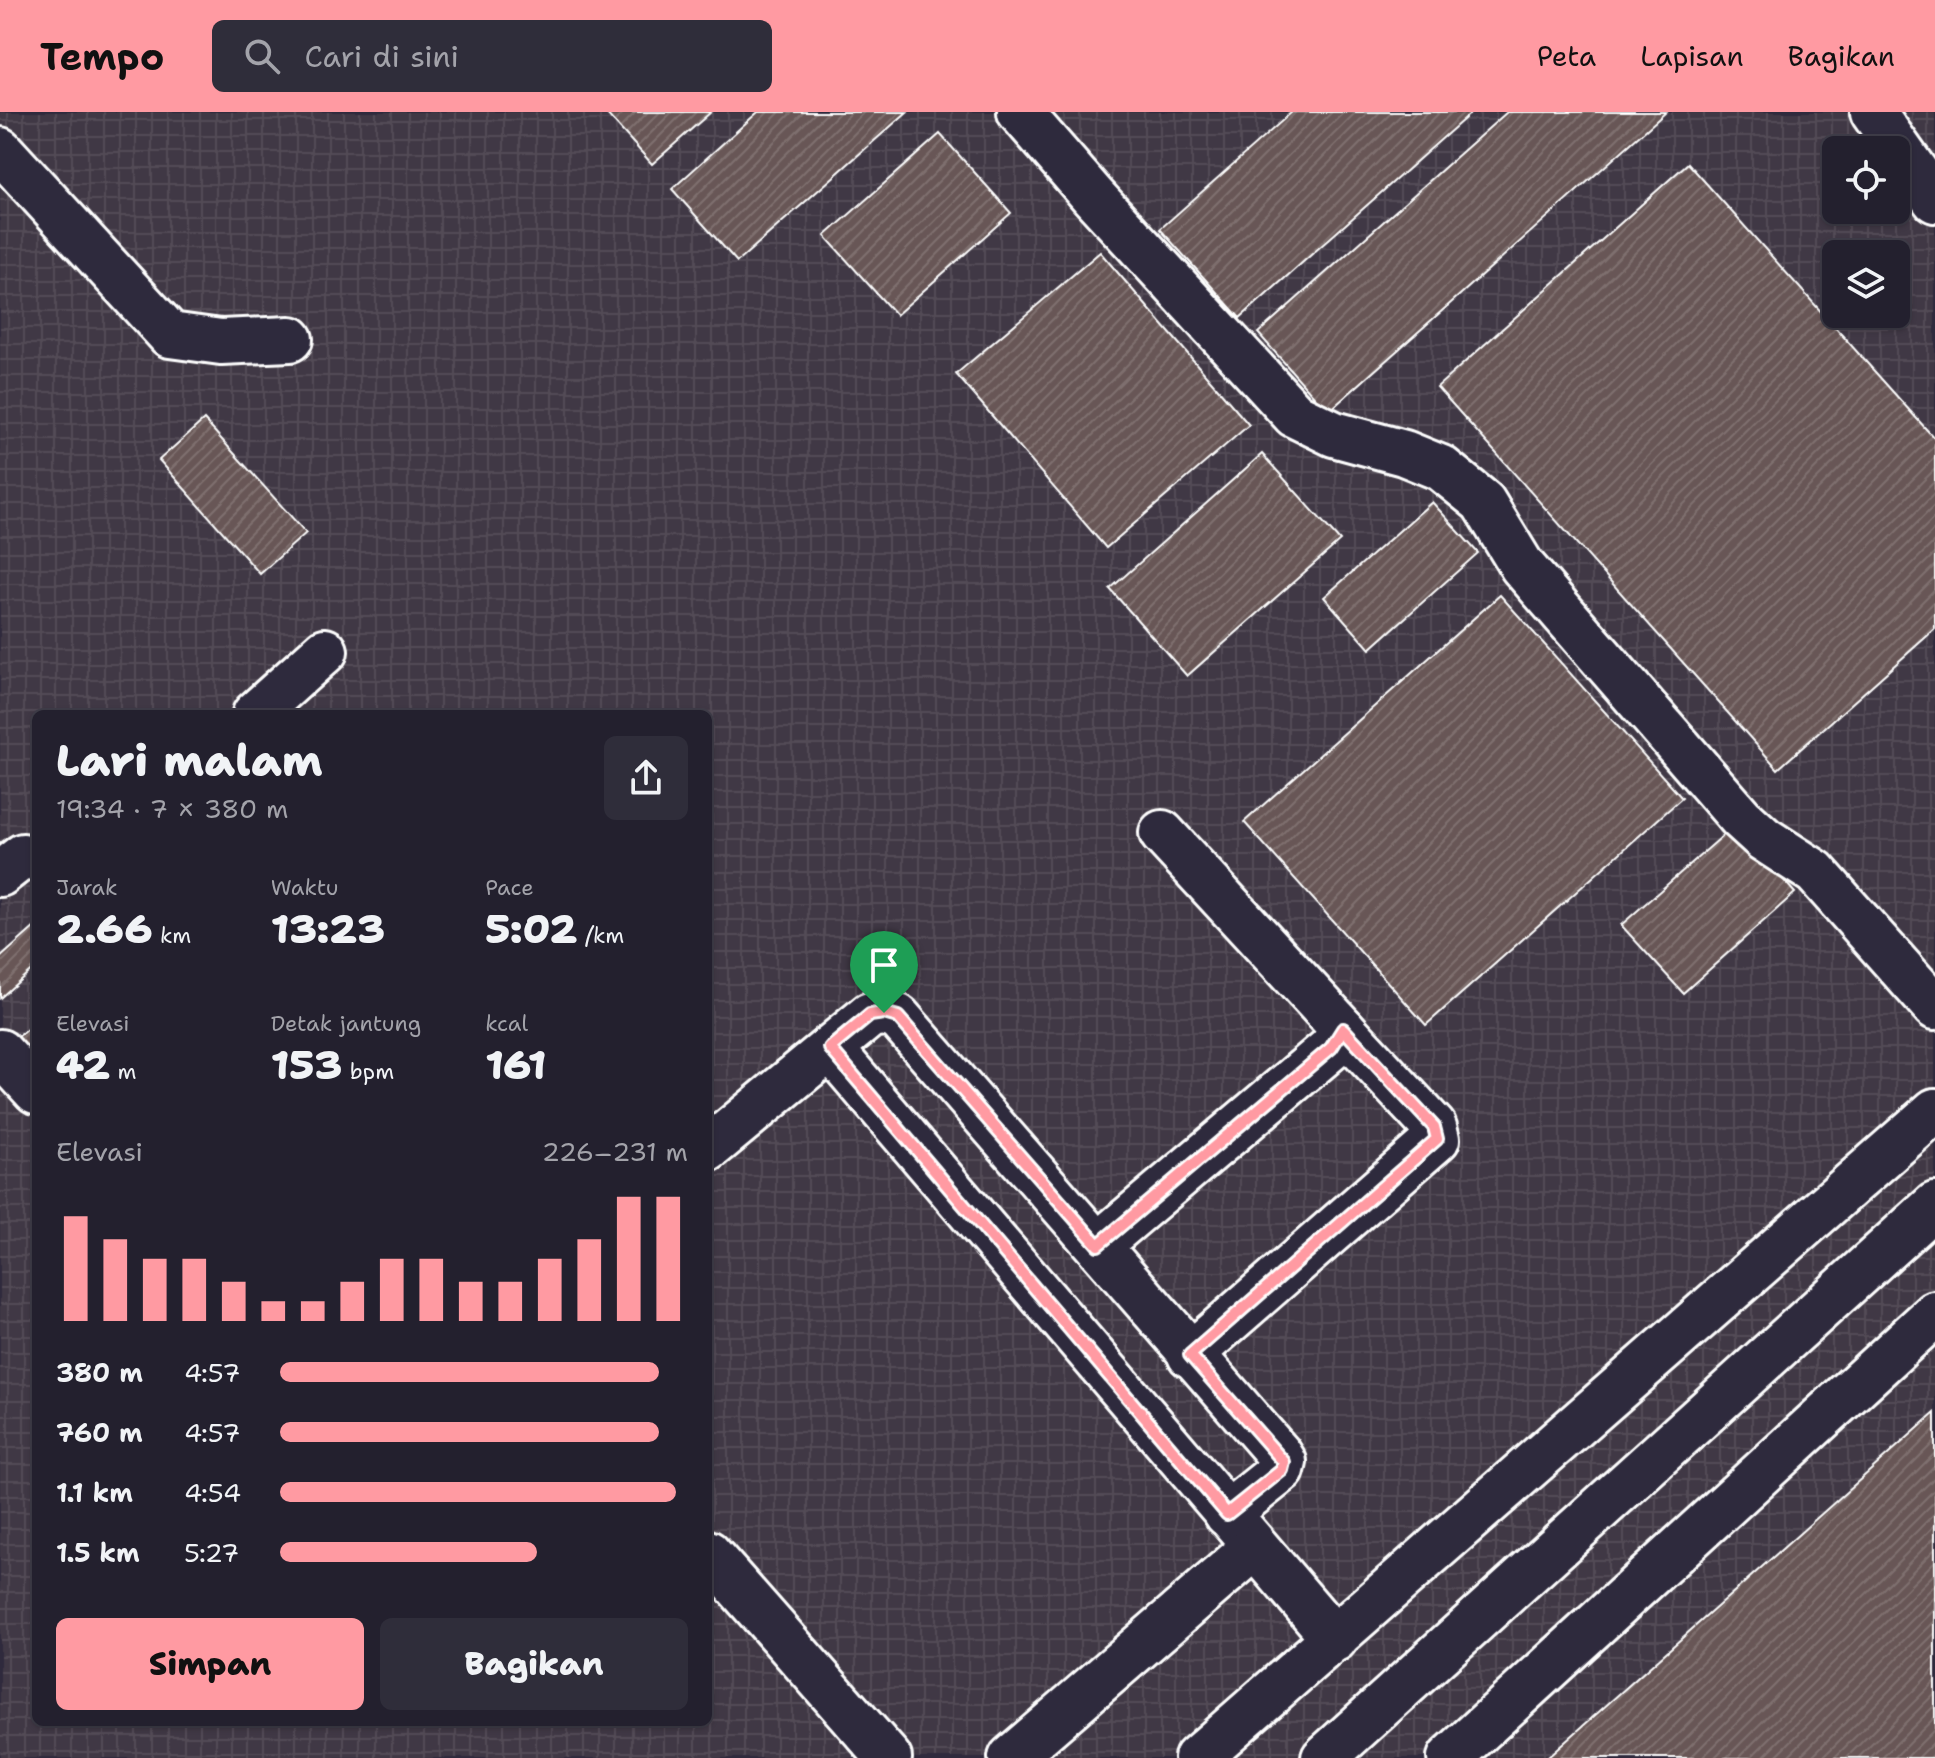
<!DOCTYPE html>
<html lang="id">
<meta charset="utf-8">
<style>
body{margin:0;font-family:"Shantell Sans",sans-serif;background:#2f2d3a;color:#f1f3f6;height:100vh;display:flex;flex-direction:column;font-size:30px;white-space:nowrap}
*{box-sizing:border-box;margin:0}
p{font-size:26px;color:#a3a3aa}
.icon{flex:none;width:44px;height:44px;fill:none;stroke:currentColor;stroke-width:2;stroke-linecap:round;stroke-linejoin:round}
.map{position:relative;flex:1;overflow:hidden}
.sheet{position:absolute;left:32px;top:598px;width:680px;height:1016px;display:flex;flex-direction:column;background:#23202e;border-radius:12px;box-shadow:0 2px 6px #0004,0 0 0 2px #403e4a}
.sheet>*{flex:none}
.controls{position:absolute;left:1822px;top:24px;display:grid;gap:16px}
.controls a{display:grid;place-items:center;width:88px;height:88px;border-radius:12px;background:#23202e;box-shadow:0 2px 6px #0004,0 0 0 2px #403e4a;font-size:40px}
.pin{position:absolute;display:grid;place-items:center;width:68px;height:68px;color:#fff;margin:-82px -34px;border-radius:50% 50% 50% 0;rotate:-45deg;box-shadow:0 0 8px #0007}
.pin .icon{rotate:45deg}
.round{display:grid;place-items:center;flex:none;width:84px;height:84px;border-radius:12px;background:#2f2d3a}
.headline{display:flex;align-items:center;justify-content:space-between;height:136px;padding:0 24px}
h1{font-size:44px;font-weight:800;line-height:60px}
.figures{display:grid;grid-template-columns:repeat(3,1fr);gap:12px;height:136px;padding:8px 24px}
.figures div{display:grid;align-content:center}
.figures b{font-size:40px;font-weight:800}
.figures small{font-size:22px;font-weight:400}
.figures p{font-size:22px}
.chart{height:224px;padding:16px 24px}
.chart p{display:flex;justify-content:space-between}
.chart svg{width:100%;height:144px;margin-top:8px;stroke:#ff9aa2;stroke-width:6}
.action{display:flex;gap:16px;margin-top:auto;padding:16px 24px}
.action a{flex:1;height:92px;border-radius:12px;background:#ff9aa2;color:#111;font-size:32px;font-weight:800;line-height:92px;text-align:center}
.action a+a{background:#2f2d3a;color:#f1f3f6}
ul{padding:0 24px;list-style:none;font-size:26px}
li{display:grid;grid-template-columns:128px 96px 1fr;align-items:center;height:60px}
li i{height:20px;border-radius:10px;background:#ff9aa2}
header{display:flex;align-items:center;gap:48px;box-sizing:border-box;height:112px;padding:0 40px;background:#ff9aa2;color:#111}
header strong{font-size:38px}
nav{display:flex;gap:44px;margin-inline-start:auto;font-size:28px}
.search{width:560px;height:72px;background:#2f2d3a;display:flex;align-items:center;gap:20px;box-sizing:border-box;padding:0 28px;border-radius:12px;color:#a3a3aa;font-size:30px}
.map>svg:first-child{display:block}
.industrial{fill:url(#industrial-grid);fill-rule:evenodd}
.building{fill:url(#building-hatch);stroke:#fff;stroke-width:2}
.lines{fill:none;stroke-linecap:round;stroke-linejoin:round}
.minor-casing{stroke:#fff;stroke-width:50}
.minor{stroke:#2f2a3d;stroke-width:44}
.route-casing{stroke:#fff;stroke-width:16}
.route{stroke:#ff9aa2;stroke-width:10}
</style>
<header>
<strong>Tempo</strong>
<div class="search"><svg class="icon" aria-label="search" viewBox="0 0 24 24"><circle cx="10" cy="10" r="6"/><path d="M15 15l6 6"/></svg>Cari di sini</div>
<nav><a>Peta</a><a>Lapisan</a><a>Bagikan</a></nav>
</header>
<div class="map">
<svg width="1935" height="1646" viewBox="0 0 1935 1646">
<defs>
<pattern id="industrial-grid" width="8" height="8" patternUnits="userSpaceOnUse" patternTransform="scale(2)"><rect width="8" height="8" fill="#403844"/><path d="M0 4h8M4 0v8" fill="none" stroke="#534c57"/></pattern>
<pattern id="building-hatch" width="6" height="6" patternUnits="userSpaceOnUse" patternTransform="scale(2)"><rect width="6" height="6" fill="#685756"/><path d="M-1 1l2-2M0 6l6-6M5 7l2-2" fill="none" stroke="#7f706f"/></pattern>
</defs>
<rect width="100%" height="100%" fill="#2f2a3d"/>
<filter id="ink" filterUnits="userSpaceOnUse"><feTurbulence type="fractalNoise" baseFrequency=".0125" numOctaves="2"/><feDisplacementMap in="SourceGraphic" scale="16" xChannelSelector="R" yChannelSelector="G"/><feConvolveMatrix kernelMatrix="1 2 1 2 8 2 1 2 1" color-interpolation-filters="sRGB"/></filter>
<g filter="url(#ink)">
<path class="industrial" d="M 0,0 L 1935,0 L 1935,1646 L 0,1646 ZM 1836,38 L 1896,38 L 1896,98 L 1836,98 ZM 1836,142 L 1896,142 L 1896,202 L 1836,202 ZM 36,602 L 708,602 L 708,1610 L 36,1610 Z"/>
<g class="building">
<path d="M 605,0 L 711,0 L 652,52 Z"/>
<path d="M 758,0 L 907,0 L 737,150 L 672,77 Z"/>
<path d="M 1292,0 L 1472,0 L 1240,206 L 1160,117 Z"/>
<path d="M 1507,0 L 1666,0 L 1328,300 L 1258,221 Z"/>
<path d="M 940,22 L 1011,101 L 896,203 L 825,124 Z"/>
<path d="M 1688,51 L 1935,327 L 1935,517 L 1778,657 L 1437,275 Z"/>
<path d="M 1100,140 L 1249,313 L 1106,436 L 956,262 Z"/>
<path d="M 204,308 L 306,421 L 260,462 L 159,348 Z"/>
<path d="M 1262,342 L 1340,429 L 1187,564 L 1110,477 Z"/>
<path d="M 1432,390 L 1478,441 L 1370,537 L 1324,485 Z"/>
<path d="M 1500,483 L 1682,686 L 1426,913 L 1244,710 Z"/>
<path d="M 1735,713 L 1795,781 L 1683,881 L 1621,813 Z"/>
<path d="M 36,814 L 36,854 L 0,886 L 0,846 Z"/>
<path d="M 36,909 L 36,945 L 18,925 Z"/>
<path d="M 1935,1301 L 1935,1646 L 1547,1646 Z"/>
</g>
<g class="lines">
<defs>
<g id="minor">
<path d="M 1020,0 L 1093,84 L 1295,303 L 1334,322 L 1404,341 L 1441,356 L 1483,390 L 1522,454 L 1741,706 L 1764,727 L 1815,760 L 1935,895"/>
<path d="M 1873,0 L 1935,88"/>
<path d="M 0,38 L 170,223 L 221,230 L 290,227"/>
<path d="M 255,602 L 325,539"/>
<path d="M 0,762 L 23,744"/>
<path d="M 830,936 L 1335,1527"/>
<path d="M 0,940 L 36,979"/>
<path d="M 708,1037 L 870,903 L 884,901 L 898,905 L 1279,1342 L 1284,1350 L 1282,1358 L 1227,1402"/>
<path d="M 1098,1133 L 1331,936 L 1343,917 L 1162,721"/>
<path d="M 1190,1243 L 1437,1027 L 1434,1015 L 1343,917"/>
<path d="M 708,1441 L 889,1646"/>
<path d="M 1011,1646 L 1255,1435"/>
<path d="M 1197,1646 L 1935,999"/>
<path d="M 1324,1646 L 1935,1093"/>
<path d="M 1450,1646 L 1935,1202"/>
</g>
</defs>
<use href="#minor" class="minor-casing"/>
<use href="#minor" class="minor"/>
</g>
</g>
<g class="lines" filter="url(#ink)">
<defs>
<path id="route" d="M 884,901 L 898,905 L 1098,1133 L 1331,936 L 1343,917 L 1434,1015 L 1437,1027 L 1190,1243 L 1284,1350 L 1282,1358 L 1227,1402 L 830,936 L 870,903 Z"/>
</defs>
<use href="#route" class="route-casing"/>
<use href="#route" class="route"/>
</g>
</svg>
<div class="controls">
<a><svg class="icon" aria-label="locate" viewBox="0 0 24 24"><circle cx="12" cy="12" r="6"/><path d="M12 2v4M12 18v4M2 12h4M18 12h4"/></svg></a>
<a><svg class="icon" aria-label="layers" viewBox="0 0 24 24"><path d="M12 4l9 5-9 5-9-5zM3 14l9 5 9-5"/></svg></a>
</div>
<div class="pin" style="left:884px;top:901px;background:#1e9e55"><svg class="icon" aria-label="arrive" viewBox="0 0 24 24"><path d="M6 21V4h12l-3 4 3 4H6"/></svg></div>
<section class="sheet">
<div class="headline"><div><h1>Lari malam</h1><p>19:34 · 7 × 380 m</p></div><a class="round"><svg class="icon" aria-label="share" viewBox="0 0 24 24"><path d="M12 15V3M7 8l5-5 5 5M5 13v7h14v-7"/></svg></a></div>
<div class="figures">
<div><p>Jarak</p><b>2.66<small> km</small></b></div>
<div><p>Waktu</p><b>13:23</b></div>
<div><p>Pace</p><b>5:02<small> /km</small></b></div>
</div>
<div class="figures">
<div><p>Elevasi</p><b>42<small> m</small></b></div>
<div><p>Detak jantung</p><b>153<small> bpm</small></b></div>
<div><p>kcal</p><b>161</b></div>
</div>
<div class="chart"><p><span>Elevasi</span>226–231 m</p>
<svg viewBox="0 0 160 44" preserveAspectRatio="none"><path d="M5 44V12M15 44V19M25 44V25M35 44V25M45 44V32M55 44V38M65 44V38M75 44V32M85 44V25M95 44V25M105 44V32M115 44V32M125 44V25M135 44V19M145 44V6M155 44V6"/></svg>
</div>
<ul>
<li><b>380 m</b>4:57<i style="width:93%"></i></li>
<li><b>760 m</b>4:57<i style="width:93%"></i></li>
<li><b>1.1 km</b>4:54<i style="width:97%"></i></li>
<li><b>1.5 km</b>5:27<i style="width:63%"></i></li>
</ul>
<div class="action"><a>Simpan</a><a>Bagikan</a></div>
</section>
</div>
